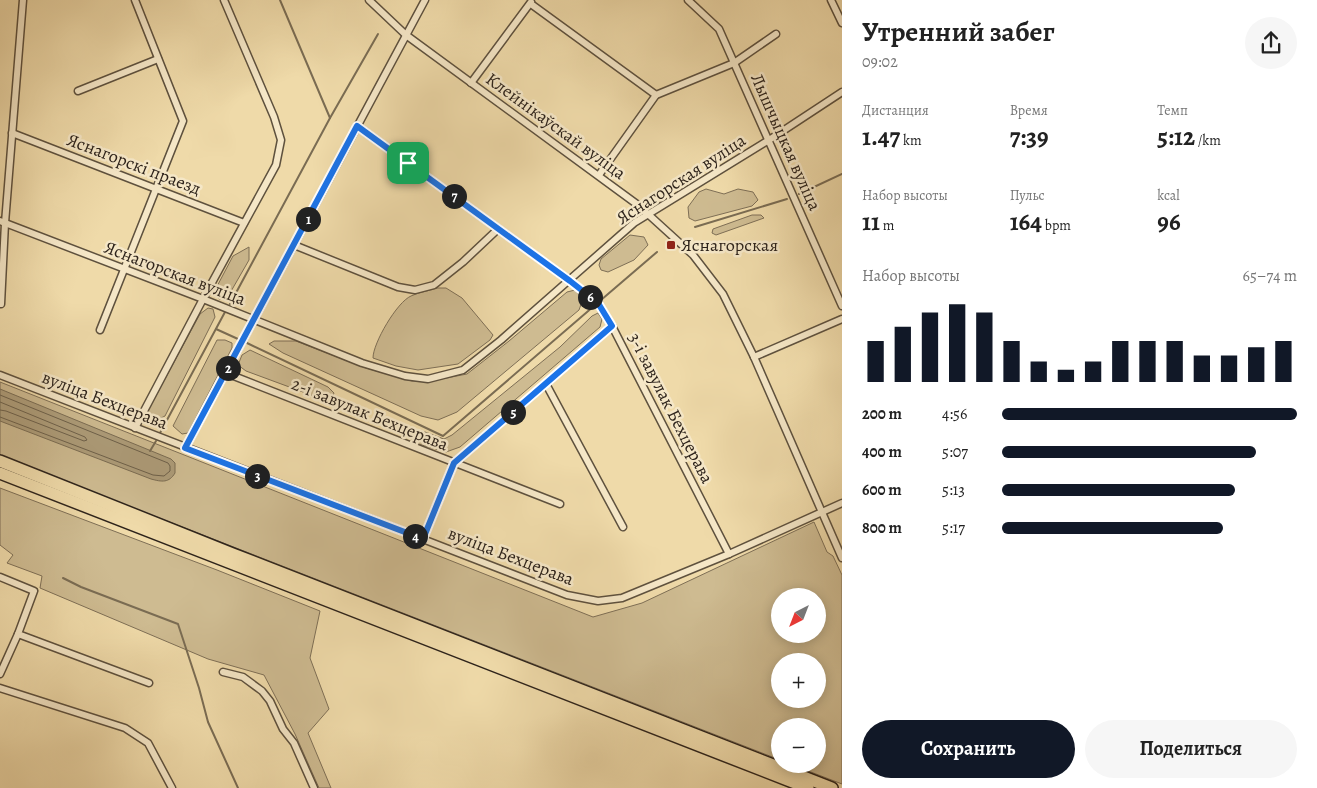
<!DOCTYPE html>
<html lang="ru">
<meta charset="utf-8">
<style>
body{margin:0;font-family:Alegreya,serif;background:#f6f6f6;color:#222;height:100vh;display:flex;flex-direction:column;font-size:19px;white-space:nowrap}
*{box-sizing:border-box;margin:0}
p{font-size:16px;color:#767676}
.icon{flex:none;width:28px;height:28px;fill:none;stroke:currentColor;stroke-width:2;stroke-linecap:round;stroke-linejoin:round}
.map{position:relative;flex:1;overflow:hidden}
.panel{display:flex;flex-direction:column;background:#fff;width:475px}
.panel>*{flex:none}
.needle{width:32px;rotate:222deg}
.buttons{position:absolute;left:771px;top:588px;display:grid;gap:10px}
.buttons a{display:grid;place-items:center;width:55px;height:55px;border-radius:50%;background:#fff;box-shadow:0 2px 12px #0003;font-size:25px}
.pin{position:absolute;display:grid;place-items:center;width:42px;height:42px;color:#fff;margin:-21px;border-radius:10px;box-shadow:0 2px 8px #0006}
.km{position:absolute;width:25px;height:25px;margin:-12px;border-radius:50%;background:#222;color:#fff;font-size:14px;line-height:25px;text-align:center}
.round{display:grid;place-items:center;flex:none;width:52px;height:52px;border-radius:26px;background:#f6f6f6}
.overview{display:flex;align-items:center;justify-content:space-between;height:85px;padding:0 20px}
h1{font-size:28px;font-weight:600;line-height:38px}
.stats{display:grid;grid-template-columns:repeat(3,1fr);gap:8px;height:85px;padding:5px 20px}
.stats div{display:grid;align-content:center}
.stats b{font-size:25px;font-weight:600}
.stats small{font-size:14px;font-weight:400}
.stats p{font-size:14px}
.chart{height:140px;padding:10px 20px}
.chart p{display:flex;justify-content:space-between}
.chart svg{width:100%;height:90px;margin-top:5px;stroke:#111827;stroke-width:6}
.action{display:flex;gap:10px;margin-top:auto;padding:10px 20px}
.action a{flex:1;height:58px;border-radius:30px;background:#111827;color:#fff;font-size:20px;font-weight:600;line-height:58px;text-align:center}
.action a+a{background:#f6f6f6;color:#222}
ul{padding:0 20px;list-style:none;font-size:16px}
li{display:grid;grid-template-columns:80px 60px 1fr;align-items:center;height:38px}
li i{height:12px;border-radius:6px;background:#111827}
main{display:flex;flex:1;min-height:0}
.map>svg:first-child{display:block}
.green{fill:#cebb91;stroke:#7e6f56;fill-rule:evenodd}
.water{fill:#ad9c79;stroke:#7a6c53}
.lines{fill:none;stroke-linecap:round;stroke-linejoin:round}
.shore{stroke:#6d604a;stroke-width:1}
.stream{stroke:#7a6c53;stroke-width:2}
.minor-casing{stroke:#5e513e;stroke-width:9}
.trunk-casing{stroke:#2d231b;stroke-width:14}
.minor{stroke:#f5e7c7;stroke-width:6}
.trunk{stroke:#efdaa9;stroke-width:11}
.route-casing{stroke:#fff;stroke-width:10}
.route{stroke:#1a73e8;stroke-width:6}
.poi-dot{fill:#8f2418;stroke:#f5e7c7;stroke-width:2}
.labels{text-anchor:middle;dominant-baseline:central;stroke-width:5;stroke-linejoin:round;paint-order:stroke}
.street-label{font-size:18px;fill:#2d231b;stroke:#f5e7c7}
.poi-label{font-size:18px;fill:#2d231b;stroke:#f5e7c7;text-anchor:start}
</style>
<main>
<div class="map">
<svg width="842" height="788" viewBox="0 0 842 788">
<rect width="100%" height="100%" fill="#efdaa9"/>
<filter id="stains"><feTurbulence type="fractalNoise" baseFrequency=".004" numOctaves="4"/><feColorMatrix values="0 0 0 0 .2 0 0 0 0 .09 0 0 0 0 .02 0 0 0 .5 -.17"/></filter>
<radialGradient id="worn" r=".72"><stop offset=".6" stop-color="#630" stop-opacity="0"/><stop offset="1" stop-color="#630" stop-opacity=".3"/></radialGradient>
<g class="green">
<path d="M 706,189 L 724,194 L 738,189 L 753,192 L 758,200 L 752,206 L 695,221 L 689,218 L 688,207 L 699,192 Z"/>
<path d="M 752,215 L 761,215 L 764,218 L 716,235 L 712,233 L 713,229 Z"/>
<path d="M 630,235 L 644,237 L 648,245 L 634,260 L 608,272 L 601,270 L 599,265 L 601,259 Z"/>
<path d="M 249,247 L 249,260 L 226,300 L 219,299 L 214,292 L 233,256 Z"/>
<path d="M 437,288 L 446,288 L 462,298 L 493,335 L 490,340 L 458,364 L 418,370 L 396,366 L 373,358 C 373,343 397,302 411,296 C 419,292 429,291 437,288 Z"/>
<path d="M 575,290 L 583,299 L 579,310 L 457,412 L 438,420 L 421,416 L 283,353 L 269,344 L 274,341 L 296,341 L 366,368 L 412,381 L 436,380 L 467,374 L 509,341 L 567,292 Z"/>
<path d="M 208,308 L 213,309 L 215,317 L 165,416 L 157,420 L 150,420 L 146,414 L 200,314 Z"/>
<path d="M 598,313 L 602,319 L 600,327 L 460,447 L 446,452 L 415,443 L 410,437 L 414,431 L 425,432 L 444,439 L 452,435 L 560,347 L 592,316 Z"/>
<path d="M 217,340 L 225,340 L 232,343 L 232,348 L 188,433 L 182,434 L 173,426 Z"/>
<path d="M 250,350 L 328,387 L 334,393 L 330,402 L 246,371 L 238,365 L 242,355 Z"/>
<path d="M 0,382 L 593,617 L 642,603 L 814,522 L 827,552 L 833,556 L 842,575 L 842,784 L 790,764 L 818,764 L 818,726 L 780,726 L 780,760 L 0,456 ZM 780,596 L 818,596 L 818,634 L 780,634 ZM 780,661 L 818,661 L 818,699 L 780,699 Z"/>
<path d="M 0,488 L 217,570 L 320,611 L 310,658 L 329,709 L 308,733 L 331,788 L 319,788 L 295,734 L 264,675 L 208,659 L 40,588 L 42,576 L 7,563 L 13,555 L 0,545 Z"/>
</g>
<path class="water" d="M 0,389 L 171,459 L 175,463 L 175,473 C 169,483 162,482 151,479 L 0,421 Z"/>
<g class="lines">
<g class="shore">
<path d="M 0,395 L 168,463 L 170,466 L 170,471 L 164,476 L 153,475 L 0,417"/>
<path d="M 0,402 L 85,437 L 87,440 L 84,441 L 6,411 L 0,410"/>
</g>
<g class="stream">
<path d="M 330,118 L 378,34"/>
<path d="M 799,194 L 842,174"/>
<path d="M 695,227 L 787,199"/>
<path d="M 601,300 L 657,252"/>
<path d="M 230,304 L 330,118 L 280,0"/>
<path d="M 216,329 L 238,339"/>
<path d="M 247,343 L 443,436 L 594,306"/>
<path d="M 160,433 L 225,312"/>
<path d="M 150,451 L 156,441"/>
<path d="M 63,578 L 81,587 L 178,624 L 199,688 L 208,722 L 238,788"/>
</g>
<defs>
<g id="minor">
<path d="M 369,0 L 406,35 L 638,205 L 693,255 L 723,294 L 754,357 L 842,558"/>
<path d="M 688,0 L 719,29 L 842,306"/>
<path d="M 831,0 L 842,23"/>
<path d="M 531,4 L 656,95"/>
<path d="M 471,83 L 531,2"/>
<path d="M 78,91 L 158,59"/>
<path d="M 357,126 L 570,281 L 598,303 L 612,326 L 729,554"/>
<path d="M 12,133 L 244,223"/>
<path d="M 599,175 L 656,95 L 734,63 L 776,34"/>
<path d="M 0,221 L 203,299 L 362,363 L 405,376 L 428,379 L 463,370 L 501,340 L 634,223 L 769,140 L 842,92"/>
<path d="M 294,245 L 398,287 L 415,290 L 434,285 L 463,262 L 498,229"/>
<path d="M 1,304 L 5,223 L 23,0"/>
<path d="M 100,330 L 183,121 L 135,0"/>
<path d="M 754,357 L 842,319"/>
<path d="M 226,373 L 560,504"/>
<path d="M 0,375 L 567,595 L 598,601 L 622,598 L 729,554 L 842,503"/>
<path d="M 546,384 L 623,527"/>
<path d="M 135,428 L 203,299 L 276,165 L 281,140 L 274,117 L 224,0"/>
<path d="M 185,448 L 425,0"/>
<path d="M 423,539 L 454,463 L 612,326"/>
<path d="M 0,577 L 34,591 L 18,634 L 149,683"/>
<path d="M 223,672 L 243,677 L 262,691 L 270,701 L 283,729 L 294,743 L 314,788"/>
<path d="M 0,674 L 18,634"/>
<path d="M 0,688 L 125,728 L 148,743 L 172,788"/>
</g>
<g id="trunk">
<path d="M 0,461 L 233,554 L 832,788"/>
<path d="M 0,473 L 808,788"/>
</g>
</defs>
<use href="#minor" class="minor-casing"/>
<use href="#trunk" class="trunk-casing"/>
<use href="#minor" class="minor"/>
<use href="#trunk" class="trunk"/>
</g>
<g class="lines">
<defs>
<path id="route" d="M 357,126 L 570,281 L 598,303 L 612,326 L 454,463 L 423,539 L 185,448 Z"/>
</defs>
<use href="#route" class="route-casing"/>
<use href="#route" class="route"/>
</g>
<rect class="poi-dot" x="666" y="240" width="10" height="10" rx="2.5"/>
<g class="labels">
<g class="street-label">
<text transform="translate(556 126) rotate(36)">Клейнікаўскай вуліца</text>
<text transform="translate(786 142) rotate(66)">Лышчыцкая вуліца</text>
<text transform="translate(134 164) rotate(21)">Яснагорскі праезд</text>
<text transform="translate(681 179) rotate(-33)">Яснагорская вуліца</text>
<text transform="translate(175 273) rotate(21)">Яснагорская вуліца</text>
<text transform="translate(105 400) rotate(21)">вуліца Бехцерава</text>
<text transform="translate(671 408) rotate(63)">3-і завулак Бехцерава</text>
<text transform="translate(370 414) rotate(22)">2-і завулак Бехцерава</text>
<text transform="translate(511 556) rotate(21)">вуліца Бехцерава</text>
</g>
<g class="poi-label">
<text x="681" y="245">Яснагорская</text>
</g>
</g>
<rect width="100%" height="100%" filter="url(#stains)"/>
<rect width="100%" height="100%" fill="url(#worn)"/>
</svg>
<div class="buttons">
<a><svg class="needle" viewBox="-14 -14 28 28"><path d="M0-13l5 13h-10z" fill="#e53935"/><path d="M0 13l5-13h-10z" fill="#767676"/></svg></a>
<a>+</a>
<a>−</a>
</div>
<div class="pin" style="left:408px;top:163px;background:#1e9e55"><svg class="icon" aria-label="arrive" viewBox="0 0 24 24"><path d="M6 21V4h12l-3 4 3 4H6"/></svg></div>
<b class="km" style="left:308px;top:219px">1</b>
<b class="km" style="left:228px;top:368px">2</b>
<b class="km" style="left:257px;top:476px">3</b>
<b class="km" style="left:415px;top:536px">4</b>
<b class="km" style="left:513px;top:412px">5</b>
<b class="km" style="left:590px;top:297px">6</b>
<b class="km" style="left:454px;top:196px">7</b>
</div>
<section class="panel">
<div class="overview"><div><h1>Утренний забег</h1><p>09:02</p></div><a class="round"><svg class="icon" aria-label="share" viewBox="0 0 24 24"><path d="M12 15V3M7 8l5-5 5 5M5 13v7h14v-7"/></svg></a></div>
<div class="stats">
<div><p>Дистанция</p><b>1.47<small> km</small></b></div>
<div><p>Время</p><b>7:39</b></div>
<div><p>Темп</p><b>5:12<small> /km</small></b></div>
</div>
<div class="stats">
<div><p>Набор высоты</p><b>11<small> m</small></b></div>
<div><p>Пульс</p><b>164<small> bpm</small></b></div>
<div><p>kcal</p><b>96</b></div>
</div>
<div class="chart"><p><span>Набор высоты</span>65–74 m</p>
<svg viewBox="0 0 160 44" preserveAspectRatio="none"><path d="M5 44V24M15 44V17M25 44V10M35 44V6M45 44V10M55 44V24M65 44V34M75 44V38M85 44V34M95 44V24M105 44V24M115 44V24M125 44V31M135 44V31M145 44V27M155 44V24"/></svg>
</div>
<ul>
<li><b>200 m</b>4:56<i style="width:100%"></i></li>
<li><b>400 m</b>5:07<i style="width:86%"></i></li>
<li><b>600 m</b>5:13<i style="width:79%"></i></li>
<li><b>800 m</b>5:17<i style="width:75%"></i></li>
</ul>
<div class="action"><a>Сохранить</a><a>Поделиться</a></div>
</section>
</main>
